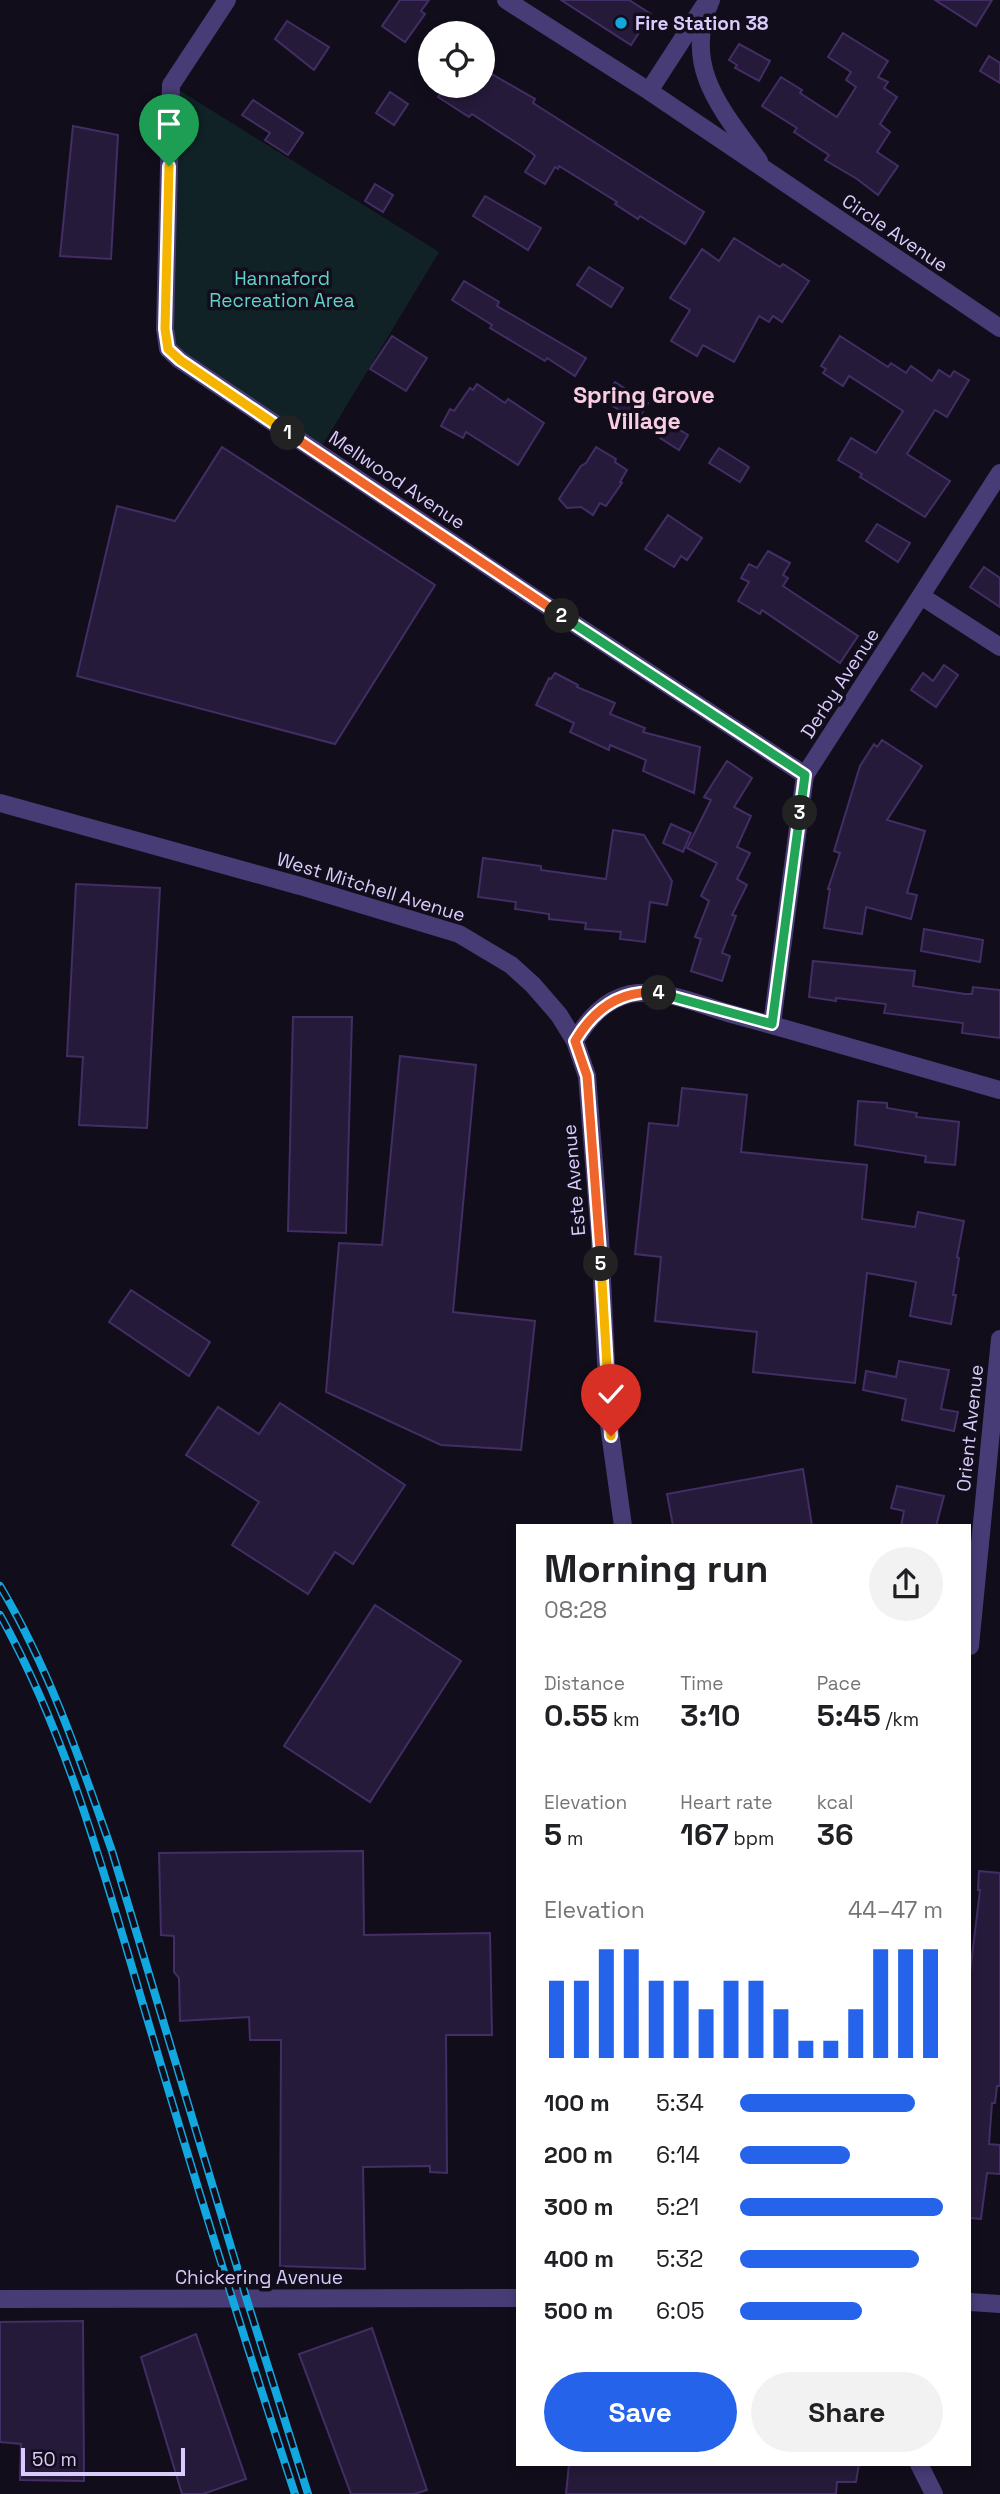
<!DOCTYPE html>
<meta charset="utf-8">
<style>
body{margin:0;font-family:"Space Grotesk",sans-serif;background:#f2f2f2;color:#202124;height:100vh;display:flex;flex-direction:column;font-size:26px;white-space:nowrap}
*{box-sizing:border-box;margin:0}
p{font-size:23px;color:#757577}
.icon{flex:none;width:38px;height:38px;fill:none;stroke:currentColor;stroke-width:2;stroke-linecap:round;stroke-linejoin:round}
.map{position:relative;flex:1;overflow:hidden}
.details{position:absolute;left:516px;top:1524px;width:455px;height:942px;display:flex;flex-direction:column;background:#fff;border-radius:0px;box-shadow:0 4px 10px #0003}
.details>*{flex:none}
.buttons{position:absolute;left:418px;top:21px;display:grid;gap:14px}
.buttons a{display:grid;place-items:center;width:77px;height:77px;border-radius:50%;background:#fff;box-shadow:0 4px 10px #0003;font-size:35px}
.scale{position:absolute;left:21px;bottom:18px;width:164px;box-sizing:border-box;padding-left:7px;border:4px solid #d9cbfb;border-top:0;font-size:19px;line-height:24px;white-space:nowrap;color:#d9cbfb;-webkit-text-stroke:5px #120d1b;paint-order:stroke}
.pin{position:absolute;display:grid;place-items:center;width:60px;height:60px;color:#fff;margin:-72px -30px;border-radius:50% 50% 50% 0;rotate:-45deg;box-shadow:0 0 7px #0007}
.pin .icon{rotate:45deg}
.km{position:absolute;width:35px;height:35px;margin:-18px;border-radius:50%;background:#222;color:#fff;font-size:19px;line-height:35px;text-align:center}
.round{display:grid;place-items:center;flex:none;width:74px;height:74px;border-radius:37px;background:#f2f2f2}
.summary{display:flex;align-items:center;justify-content:space-between;height:119px;padding:0 28px}
h1{font-size:38px;font-weight:600;line-height:52px}
.figures{display:grid;grid-template-columns:repeat(3,1fr);gap:10px;height:119px;padding:7px 28px}
.figures div{display:grid;align-content:center}
.figures b{font-size:30px;font-weight:600}
.figures small{font-size:19px;font-weight:400}
.figures p{font-size:19px}
.chart{height:196px;padding:14px 28px}
.chart p{display:flex;justify-content:space-between}
.chart svg{width:100%;height:126px;margin-top:7px;stroke:#2563eb;stroke-width:6}
.cta{display:flex;gap:14px;margin-top:auto;padding:14px 28px}
.cta a{flex:1;height:80px;border-radius:42px;background:#2563eb;color:#fff;font-size:28px;font-weight:600;line-height:80px;text-align:center}
.cta a+a{background:#f2f2f2;color:#202124}
ul{padding:0 28px;list-style:none;font-size:23px}
li{display:grid;grid-template-columns:112px 84px 1fr;align-items:center;height:52px}
li i{height:18px;border-radius:9px;background:#2563eb}
.map>svg:first-child{display:block}
.green{fill:#102225}
.building{fill:#261a3a;stroke:#422e64;stroke-width:2}
.lines{fill:none;stroke-linecap:round;stroke-linejoin:round}
.minor{stroke:#483c76;stroke-width:18}
.tertiary{stroke:#483c76;stroke-width:18}
.rail-casing{stroke:#13a7df;stroke-width:8}
.rail{stroke:#120d1b;stroke-width:5;stroke-dasharray:16;stroke-linecap:butt}
.split-1-casing{stroke:#fff;stroke-width:14}
.split-2-casing{stroke:#fff;stroke-width:14}
.split-3-casing{stroke:#fff;stroke-width:14}
.split-4-casing{stroke:#fff;stroke-width:14}
.split-5-casing{stroke:#fff;stroke-width:14}
.split-6-casing{stroke:#fff;stroke-width:14}
.split-1{stroke:#f5b400;stroke-width:9}
.split-2{stroke:#f0652b;stroke-width:9}
.split-3{stroke:#22a559;stroke-width:9}
.split-4{stroke:#22a559;stroke-width:9}
.split-5{stroke:#f0652b;stroke-width:9}
.split-6{stroke:#f5b400;stroke-width:9}
.poi-dot{fill:#13a7df;stroke:#120d1b;stroke-width:2.5}
.labels{text-anchor:middle;dominant-baseline:central;stroke-width:7;stroke-linejoin:round;paint-order:stroke}
.poi-label{font-size:19px;font-weight:bold;fill:#d9cbfb;stroke:#120d1b;text-anchor:start}
.street-label{font-size:19px;fill:#d9cbfb;stroke:#120d1b}
.park-label{font-size:19px;fill:#5fd3ca;stroke:#120d1b}
.quarter-label{font-size:23px;font-weight:bold;fill:#fbcde2;stroke:#120d1b}
</style>
<div class="map">
<svg width="1000" height="2494" viewBox="0 0 1000 2494">
<rect width="100%" height="100%" fill="#120d1b"/>
<path class="green" d="M 171,85 L 439,252 L 318,453 L 180,360 L 165,329 Z"/>
<g class="building">
<path d="M 400,0 L 429,0 L 421,11 L 425,14 L 405,42 L 382,26 Z"/>
<path d="M 561,0 L 629,0 L 651,14 L 631,45 Z"/>
<path d="M 935,0 L 992,0 L 976,26 Z"/>
<path d="M 287,21 L 329,47 L 314,70 L 275,39 Z"/>
<path d="M 843,33 L 888,61 L 878,77 L 888,82 L 884,88 L 897,97 L 880,124 L 890,132 L 877,152 L 898,166 L 878,195 L 857,179 L 825,160 L 829,155 L 794,132 L 797,128 L 762,106 L 781,77 L 802,90 L 800,93 L 837,117 L 856,87 L 846,80 L 851,72 L 828,57 Z"/>
<path d="M 739,44 L 770,61 L 759,81 L 735,68 L 737,65 L 729,60 Z"/>
<path d="M 989,56 L 1000,63 L 1000,83 L 980,71 Z"/>
<path d="M 483,69 L 535,99 L 533,103 L 704,212 L 685,244 L 640,216 L 638,219 L 615,204 L 617,202 L 559,166 L 558,169 L 555,167 L 545,184 L 525,172 L 535,156 L 532,153 L 472,114 L 469,117 L 438,97 L 445,86 L 483,86 Z"/>
<path d="M 390,92 L 408,104 L 394,125 L 376,113 Z"/>
<path d="M 253,100 L 303,133 L 288,155 L 265,140 L 270,133 L 242,115 Z"/>
<path d="M 73,126 L 118,135 L 111,259 L 60,256 Z"/>
<path d="M 375,184 L 393,195 L 383,212 L 365,201 Z"/>
<path d="M 485,196 L 541,228 L 528,250 L 473,216 Z"/>
<path d="M 734,238 L 780,267 L 783,264 L 809,281 L 782,322 L 773,316 L 769,322 L 759,316 L 734,362 L 703,345 L 697,356 L 671,341 L 690,310 L 670,298 L 702,249 L 719,261 Z"/>
<path d="M 589,267 L 623,288 L 611,307 L 577,285 Z"/>
<path d="M 464,281 L 499,302 L 497,306 L 586,358 L 575,376 L 547,358 L 545,361 L 490,328 L 492,325 L 452,300 Z"/>
<path d="M 392,336 L 427,358 L 406,391 L 370,369 Z"/>
<path d="M 840,336 L 888,367 L 891,363 L 906,373 L 911,366 L 932,381 L 939,370 L 950,377 L 954,371 L 969,380 L 947,417 L 935,410 L 907,454 L 950,481 L 925,517 L 860,477 L 862,474 L 838,460 L 851,438 L 876,453 L 903,411 L 849,376 L 843,386 L 823,373 L 826,369 L 821,366 Z"/>
<path d="M 615,382 L 648,403 L 637,421 L 603,400 Z"/>
<path d="M 477,384 L 505,403 L 508,399 L 544,423 L 518,465 L 466,432 L 463,438 L 441,426 L 450,409 L 454,411 L 470,388 L 473,390 Z"/>
<path d="M 669,423 L 688,435 L 679,450 L 660,438 Z"/>
<path d="M 222,447 L 435,585 L 335,744 L 77,676 L 117,506 L 175,521 Z"/>
<path d="M 596,447 L 616,459 L 615,462 L 627,470 L 620,482 L 622,483 L 606,506 L 600,503 L 593,515 L 581,507 L 567,508 L 559,499 L 581,466 L 586,463 Z"/>
<path d="M 719,448 L 749,467 L 740,482 L 709,463 Z"/>
<path d="M 668,515 L 702,538 L 687,560 L 681,556 L 674,567 L 645,549 Z"/>
<path d="M 877,524 L 910,543 L 898,562 L 866,541 Z"/>
<path d="M 768,551 L 790,563 L 783,575 L 788,578 L 783,586 L 858,636 L 840,663 L 762,610 L 760,614 L 738,601 L 749,582 L 741,578 L 749,564 L 757,568 Z"/>
<path d="M 984,567 L 1000,578 L 1000,607 L 970,587 Z"/>
<path d="M 944,665 L 958,675 L 936,707 L 911,690 L 923,673 L 933,681 Z"/>
<path d="M 555,673 L 578,685 L 577,687 L 615,703 L 610,714 L 645,728 L 643,732 L 700,747 L 694,793 L 643,771 L 646,760 L 610,745 L 609,750 L 570,732 L 574,723 L 536,705 L 549,678 L 551,679 Z"/>
<path d="M 882,740 L 922,766 L 887,820 L 925,831 L 907,893 L 917,895 L 911,919 L 866,907 L 862,934 L 824,928 L 830,889 L 828,889 L 840,853 L 834,851 L 860,766 L 874,744 L 877,747 Z"/>
<path d="M 727,761 L 752,778 L 734,807 L 751,816 L 737,847 L 750,853 L 737,879 L 747,885 L 732,915 L 736,916 L 722,953 L 730,956 L 722,981 L 691,971 L 701,939 L 695,937 L 709,901 L 701,896 L 717,863 L 687,848 L 711,800 L 704,797 Z"/>
<path d="M 671,824 L 691,833 L 683,852 L 663,843 Z"/>
<path d="M 613,830 L 644,835 L 672,881 L 667,905 L 650,902 L 645,942 L 620,939 L 621,932 L 585,929 L 586,923 L 549,919 L 549,914 L 515,909 L 516,902 L 478,897 L 483,858 L 541,866 L 541,870 L 548,871 L 606,879 Z"/>
<path d="M 76,884 L 160,888 L 147,1128 L 79,1125 L 83,1057 L 67,1056 Z"/>
<path d="M 924,929 L 983,940 L 980,962 L 921,951 Z"/>
<path d="M 813,961 L 915,971 L 913,986 L 965,994 L 972,994 L 973,987 L 1000,990 L 1000,1038 L 962,1033 L 963,1023 L 884,1013 L 886,1004 L 836,998 L 836,1001 L 809,997 Z"/>
<path d="M 293,1017 L 352,1017 L 346,1233 L 288,1231 Z"/>
<path d="M 400,1056 L 476,1065 L 453,1312 L 535,1321 L 521,1450 L 441,1445 L 326,1392 L 339,1243 L 382,1245 Z"/>
<path d="M 682,1088 L 747,1095 L 741,1152 L 867,1165 L 862,1219 L 915,1227 L 918,1212 L 964,1221 L 957,1257 L 959,1258 L 953,1295 L 956,1295 L 951,1324 L 910,1316 L 916,1282 L 867,1273 L 855,1383 L 753,1372 L 757,1332 L 655,1321 L 661,1257 L 635,1254 L 649,1123 L 678,1126 Z"/>
<path d="M 858,1101 L 887,1103 L 887,1108 L 917,1113 L 916,1117 L 959,1122 L 955,1165 L 925,1162 L 926,1156 L 855,1145 Z"/>
<path d="M 131,1290 L 210,1342 L 189,1376 L 109,1322 Z"/>
<path d="M 899,1361 L 949,1370 L 941,1409 L 958,1412 L 954,1431 L 902,1420 L 906,1399 L 863,1390 L 866,1371 L 896,1377 Z"/>
<path d="M 280,1403 L 405,1485 L 353,1564 L 335,1552 L 308,1594 L 232,1545 L 259,1502 L 186,1455 L 218,1407 L 259,1434 Z"/>
<path d="M 803,1469 L 812,1526 L 673,1526 L 667,1494 Z"/>
<path d="M 897,1486 L 944,1496 L 936,1526 L 901,1526 L 904,1511 L 891,1508 Z"/>
<path d="M 375,1605 L 461,1661 L 370,1802 L 284,1746 Z"/>
<path d="M 363,1851 L 364,1935 L 490,1933 L 492,2035 L 446,2035 L 447,2173 L 430,2172 L 430,2166 L 363,2167 L 365,2269 L 280,2266 L 281,2040 L 250,2040 L 249,2017 L 180,2021 L 179,1978 L 174,1972 L 174,1936 L 161,1935 L 159,1853 Z"/>
<path d="M 979,1871 L 1000,1873 L 1000,2086 L 997,2086 L 995,2103 L 992,2103 L 989,2144 L 1000,2145 L 1000,2174 L 987,2173 L 981,2219 L 970,2218 L 970,1973 L 980,1890 L 978,1890 Z"/>
<path d="M 83,2321 L 84,2481 L 20,2480 L 21,2444 L 0,2442 L 0,2322 Z"/>
<path d="M 372,2328 L 427,2490 L 414,2494 L 351,2494 L 299,2354 Z"/>
<path d="M 196,2334 L 246,2479 L 203,2494 L 182,2494 L 141,2357 Z"/>
<path d="M 569,2464 L 859,2464 L 856,2482 L 837,2482 L 836,2494 L 566,2494 Z"/>
</g>
<g class="lines">
<g class="minor">
<path d="M 227,0 L 171,85 L 165,329 L 168,349 L 180,360 L 529,594 L 805,775"/>
<path d="M 506,0 L 649,91 L 1000,328"/>
<path d="M 711,0 C 681,66 722,110 759,161"/>
<path d="M 649,91 L 704,6"/>
<path d="M 921,596 L 1000,647"/>
<path d="M 772,1024 L 805,775 L 1000,473"/>
<path d="M 575,1041 C 588,1019 604,1000 630,994 C 664,988 697,1004 728,1013 C 819,1038 910,1064 1000,1090"/>
<path d="M 970,1646 L 1000,1339"/>
<path d="M 0,2299 L 518,2298"/>
<path d="M 970,2302 L 1000,2304"/>
</g>
<g class="tertiary">
<path d="M 0,803 L 300,886 L 459,934 L 511,965 L 533,985 L 559,1015 L 575,1041 L 587,1076 L 600,1238 L 609,1425 L 623,1526"/>
<path d="M 919,2464 L 934,2494"/>
</g>
<defs>
<g id="rail">
<path d="M 0,1586 C 50,1670 80,1760 112,1851 L 246,2297 L 308,2494"/>
<path d="M 0,1615 C 70,1741 106,1881 147,2018 C 194,2177 243,2336 295,2494"/>
</g>
</defs>
<use href="#rail" class="rail-casing"/>
<use href="#rail" class="rail"/>
</g>
<g class="lines">
<defs>
<path id="split-1" d="M 169,166 L 165,329 L 168,349 L 180,360 L 288,433"/>
<path id="split-2" d="M 288,433 L 562,616"/>
<path id="split-3" d="M 562,616 L 805,775 L 800,813"/>
<path id="split-4" d="M 659,993 L 772,1024 L 800,813"/>
<path id="split-5" d="M 601,1264 L 587,1076 L 575,1041 C 594,1009 621,989 659,993"/>
<path id="split-6" d="M 601,1264 L 611,1436"/>
</defs>
<use href="#split-1" class="split-1-casing"/>
<use href="#split-2" class="split-2-casing"/>
<use href="#split-3" class="split-3-casing"/>
<use href="#split-4" class="split-4-casing"/>
<use href="#split-5" class="split-5-casing"/>
<use href="#split-6" class="split-6-casing"/>
<use href="#split-1" class="split-1"/>
<use href="#split-2" class="split-2"/>
<use href="#split-3" class="split-3"/>
<use href="#split-4" class="split-4"/>
<use href="#split-5" class="split-5"/>
<use href="#split-6" class="split-6"/>
</g>
<circle class="poi-dot" cx="621" cy="23" r="7"/>
<g class="labels">
<g class="poi-label">
<text x="635" y="23">Fire Station 38</text>
</g>
<g class="street-label">
<text transform="translate(895 233) rotate(34)">Circle Avenue</text>
<text transform="translate(397 480) rotate(34)">Mellwood Avenue</text>
<text transform="translate(840 683) rotate(-57)">Derby Avenue</text>
<text transform="translate(371 887) rotate(17)">West Mitchell Avenue</text>
<text transform="translate(574 1180) rotate(-95)">Este Avenue</text>
<text transform="translate(970 1428) rotate(-84)">Orient Avenue</text>
<text x="259" y="2277">Chickering Avenue</text>
</g>
<g class="park-label">
<text x="282" y="278">Hannaford<tspan x="282" dy="22">Recreation Area</tspan></text>
</g>
<g class="quarter-label">
<text x="644" y="395">Spring Grove<tspan x="644" dy="26">Village</tspan></text>
</g>
</g>
</svg>
<div class="buttons">
<a><svg class="icon" aria-label="locate" viewBox="0 0 24 24"><circle cx="12" cy="12" r="6"/><path d="M12 2v4M12 18v4M2 12h4M18 12h4"/></svg></a>
</div>
<div class="scale">50 m</div>
<div class="pin" style="left:169px;top:166px;background:#1e9e55"><svg class="icon" aria-label="arrive" viewBox="0 0 24 24"><path d="M6 21V4h12l-3 4 3 4H6"/></svg></div>
<div class="pin" style="left:611px;top:1436px;background:#d93025"><svg class="icon" aria-label="check" viewBox="0 0 24 24"><path d="M5 12l5 5 9-10"/></svg></div>
<b class="km" style="left:288px;top:433px">1</b>
<b class="km" style="left:562px;top:616px">2</b>
<b class="km" style="left:800px;top:813px">3</b>
<b class="km" style="left:659px;top:993px">4</b>
<b class="km" style="left:601px;top:1264px">5</b>
<section class="details">
<div class="summary"><div><h1>Morning run</h1><p>08:28</p></div><a class="round"><svg class="icon" aria-label="share" viewBox="0 0 24 24"><path d="M12 15V3M7 8l5-5 5 5M5 13v7h14v-7"/></svg></a></div>
<div class="figures">
<div><p>Distance</p><b>0.55<small> km</small></b></div>
<div><p>Time</p><b>3:10</b></div>
<div><p>Pace</p><b>5:45<small> /km</small></b></div>
</div>
<div class="figures">
<div><p>Elevation</p><b>5<small> m</small></b></div>
<div><p>Heart rate</p><b>167<small> bpm</small></b></div>
<div><p>kcal</p><b>36</b></div>
</div>
<div class="chart"><p><span>Elevation</span>44–47 m</p>
<svg viewBox="0 0 160 44" preserveAspectRatio="none"><path d="M5 44V17M15 44V17M25 44V6M35 44V6M45 44V17M55 44V17M65 44V27M75 44V17M85 44V17M95 44V27M105 44V38M115 44V38M125 44V27M135 44V6M145 44V6M155 44V6"/></svg>
</div>
<ul>
<li><b>100 m</b>5:34<i style="width:86%"></i></li>
<li><b>200 m</b>6:14<i style="width:54%"></i></li>
<li><b>300 m</b>5:21<i style="width:100%"></i></li>
<li><b>400 m</b>5:32<i style="width:88%"></i></li>
<li><b>500 m</b>6:05<i style="width:60%"></i></li>
</ul>
<div class="cta"><a>Save</a><a>Share</a></div>
</section>
</div>
